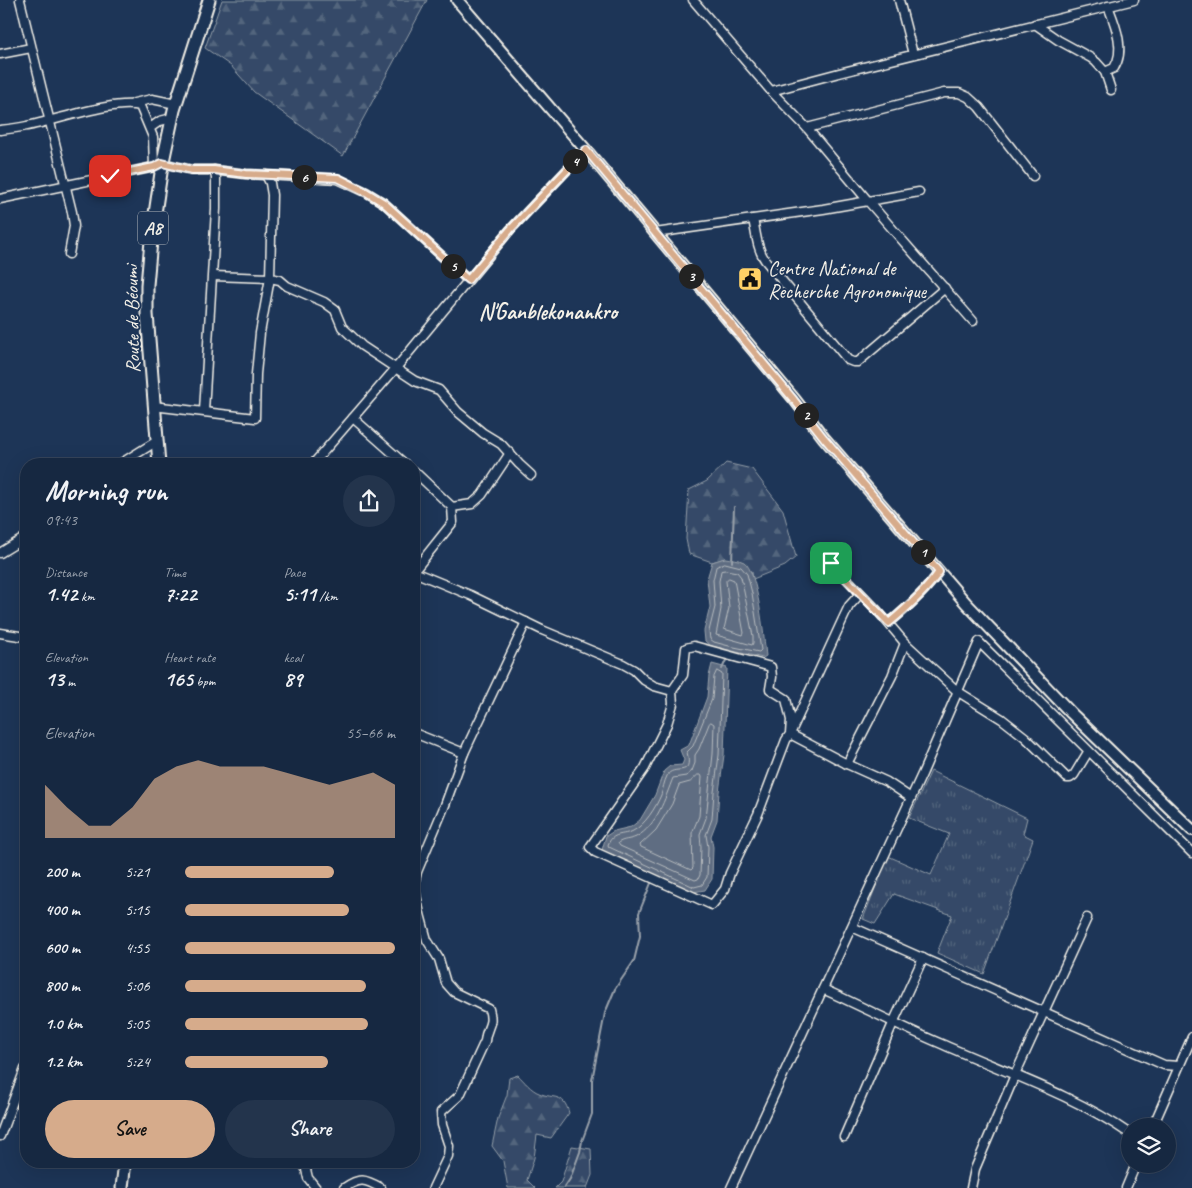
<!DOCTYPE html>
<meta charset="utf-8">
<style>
body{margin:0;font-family:Caveat,sans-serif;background:#23344c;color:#f1f3f6;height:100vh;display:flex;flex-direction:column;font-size:19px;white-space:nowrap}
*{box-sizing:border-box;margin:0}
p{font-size:16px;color:#9ea6b1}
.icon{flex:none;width:28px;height:28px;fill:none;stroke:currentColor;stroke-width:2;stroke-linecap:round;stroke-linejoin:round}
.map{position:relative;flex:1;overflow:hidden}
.details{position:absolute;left:20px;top:458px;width:400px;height:710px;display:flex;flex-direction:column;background:#162841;border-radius:20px;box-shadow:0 5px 20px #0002,0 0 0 1px #35445a}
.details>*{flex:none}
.tools{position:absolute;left:1121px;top:1118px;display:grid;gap:10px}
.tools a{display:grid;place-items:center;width:55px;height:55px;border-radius:50%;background:#162841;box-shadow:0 5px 20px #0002,0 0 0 1px #35445a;font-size:25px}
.pin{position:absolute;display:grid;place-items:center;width:42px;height:42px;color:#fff;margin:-21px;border-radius:10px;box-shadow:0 2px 8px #0006}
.km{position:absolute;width:25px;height:25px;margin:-12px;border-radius:50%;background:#222;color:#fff;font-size:14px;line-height:25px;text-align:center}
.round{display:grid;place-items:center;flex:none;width:52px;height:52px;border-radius:26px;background:#23344c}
.summary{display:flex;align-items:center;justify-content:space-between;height:85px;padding:0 25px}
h1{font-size:28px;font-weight:700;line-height:38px}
.metrics{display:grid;grid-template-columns:repeat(3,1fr);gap:8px;height:85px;padding:5px 25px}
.metrics div{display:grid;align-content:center}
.metrics b{font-size:21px;font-weight:700}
.metrics small{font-size:14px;font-weight:400}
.metrics p{font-size:14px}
.chart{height:140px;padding:10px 25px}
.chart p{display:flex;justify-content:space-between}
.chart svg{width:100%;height:90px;margin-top:5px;fill:#d6ab8b;opacity:.7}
.button{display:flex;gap:10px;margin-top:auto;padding:10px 25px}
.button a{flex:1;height:58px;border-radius:30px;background:#d6ab8b;color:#111;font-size:20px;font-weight:700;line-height:58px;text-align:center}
.button a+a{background:#23344c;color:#f1f3f6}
ul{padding:0 25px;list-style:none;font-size:16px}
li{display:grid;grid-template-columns:80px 60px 1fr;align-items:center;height:38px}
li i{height:12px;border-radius:6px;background:#d6ab8b}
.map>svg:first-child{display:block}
.grass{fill:url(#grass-tufts);stroke:#949ea8}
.forest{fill:url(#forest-firs);stroke:#949ea8}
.water{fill:#5e6d82;stroke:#9aa2ab}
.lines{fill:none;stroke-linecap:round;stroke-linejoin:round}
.shore{stroke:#b8bcbf;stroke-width:1}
.stream{stroke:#9aa2ab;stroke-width:2}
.minor-casing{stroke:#f4f1e8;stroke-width:11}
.secondary-casing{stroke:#f4f1e8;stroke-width:14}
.primary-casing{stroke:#f4f1e8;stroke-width:15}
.minor{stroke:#1d3557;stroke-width:8}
.secondary{stroke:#1d3557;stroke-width:10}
.primary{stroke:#1d3557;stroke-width:11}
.route-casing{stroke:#fff;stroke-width:10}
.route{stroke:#d6ab8b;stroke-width:6}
.labels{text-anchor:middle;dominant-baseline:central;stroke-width:4;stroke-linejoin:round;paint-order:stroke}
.shield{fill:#1d3557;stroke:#b4b9bc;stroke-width:1}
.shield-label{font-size:19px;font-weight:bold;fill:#f4f1e8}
.poi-label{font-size:20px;fill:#f4f1e8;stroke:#1d3557;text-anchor:start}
.street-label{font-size:20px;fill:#f4f1e8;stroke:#1d3557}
.quarter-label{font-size:22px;font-weight:bold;fill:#f4f1e8;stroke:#1d3557}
</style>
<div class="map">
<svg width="1192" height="1188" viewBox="0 0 1192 1188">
<defs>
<pattern id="grass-tufts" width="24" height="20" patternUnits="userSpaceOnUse" patternTransform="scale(1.25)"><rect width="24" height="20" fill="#354a67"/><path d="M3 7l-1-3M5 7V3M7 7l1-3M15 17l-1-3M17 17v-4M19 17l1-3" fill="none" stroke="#53657d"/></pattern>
<pattern id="forest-firs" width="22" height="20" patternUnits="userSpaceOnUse" patternTransform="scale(1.25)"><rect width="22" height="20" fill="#354a67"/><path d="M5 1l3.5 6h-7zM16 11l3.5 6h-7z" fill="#53657d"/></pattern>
</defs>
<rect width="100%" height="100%" fill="#1d3557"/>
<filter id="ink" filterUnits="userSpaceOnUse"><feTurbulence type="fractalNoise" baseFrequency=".02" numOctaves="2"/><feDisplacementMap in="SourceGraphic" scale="10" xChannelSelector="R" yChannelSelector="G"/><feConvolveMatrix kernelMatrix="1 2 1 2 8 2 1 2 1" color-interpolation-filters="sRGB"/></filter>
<g filter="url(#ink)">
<path class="grass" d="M 931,771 L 1027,818 L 1023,834 L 1033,839 L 984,974 L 937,953 L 952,915 L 894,894 L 875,924 L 863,919 L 888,856 L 931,875 L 949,834 L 909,818 Z"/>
<g class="forest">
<path d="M 222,0 L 427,0 L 343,156 L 254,92 L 231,66 L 205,48 Z"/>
<path d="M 726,463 L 752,469 L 783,510 L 796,557 L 785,566 L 753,579 L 752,572 L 725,558 L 712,562 L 689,554 L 686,539 L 689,490 L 707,481 Z"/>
<path d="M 518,1075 C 524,1081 531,1090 539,1093 C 555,1100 563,1092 569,1113 L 551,1138 L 537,1135 L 534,1158 L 527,1180 L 535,1188 L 508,1188 L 503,1161 L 492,1146 L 498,1118 L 507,1095 L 509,1078 Z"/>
<path d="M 572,1146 L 591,1149 L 592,1175 L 587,1188 L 555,1188 L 561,1182 Z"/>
</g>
<g class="water">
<path d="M 725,558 C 730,559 739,559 744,562 C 758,571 764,638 766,656 L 763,658 L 711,646 L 705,641 L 704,631 L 710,607 L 707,579 L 712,562 Z"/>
<path d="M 712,664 L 727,668 L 724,755 L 719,792 L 717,820 L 711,836 L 713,847 L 712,879 L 705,890 L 693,892 L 602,850 L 606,836 L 614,831 L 631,827 L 640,820 L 655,795 L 664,771 L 670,766 L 682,765 L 684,760 L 680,750 L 689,745 L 707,697 L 709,676 Z"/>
</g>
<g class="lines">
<g class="shore">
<path d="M 725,563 L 741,567 L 747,574 L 752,593 L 761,650 L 759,652 L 729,646 L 714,642 L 710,639 L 709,631 L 715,607 L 713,580 L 716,567 Z"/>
<path d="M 726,570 L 737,572 L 741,577 L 753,636 L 753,643 L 752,645 L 716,635 L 721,609 L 719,581 L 721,571 Z"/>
<path d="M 729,578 L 734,580 L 744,633 L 743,635 L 724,629 L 729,608 L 726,581 Z"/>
<path d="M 717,671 L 722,674 L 719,755 L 714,792 L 712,819 L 706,835 L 708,847 L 707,877 L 702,885 L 694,887 L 609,847 L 608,845 C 612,832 623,836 633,831 C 645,825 656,807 661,795 C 663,789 664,782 667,776 C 673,763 694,780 687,752 L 693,746 L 712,699 L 714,677 Z"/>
<path d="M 711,722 L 714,724 L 713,754 L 706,818 L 700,834 L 701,847 L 700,875 L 698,879 L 695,880 L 620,846 L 618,843 C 623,839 630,840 636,837 C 657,826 665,798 673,778 L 686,776 L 692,771 L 695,763 L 695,755 L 699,749 L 709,724 Z"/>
<path d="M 698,775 L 701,775 L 702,777 L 699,816 L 692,833 L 693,868 L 691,870 L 641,847 L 640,845 L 656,830 L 672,804 L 679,785 L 690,782 Z"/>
</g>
<g class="stream">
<path d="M 732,562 L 734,507"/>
<path d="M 722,669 L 727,658"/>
<path d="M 564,1188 L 570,1179 L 580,1152 L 582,1141 L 592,1114 L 592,1080 L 605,1013 L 615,989 L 634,961 L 640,936 L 639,913 L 651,883"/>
</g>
<defs>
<g id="minor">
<path d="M 20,0 L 72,212 L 74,226 L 69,254"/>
<path d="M 693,0 L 771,91 L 807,128 L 944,93 L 959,93 L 968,97 L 979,107 L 1033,176"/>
<path d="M 899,0 L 913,54"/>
<path d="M 1035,24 L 1058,40 L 1091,58 L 1096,62 L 1105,72 L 1111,90"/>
<path d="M 0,54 L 31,48"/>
<path d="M 1105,72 L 1114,68 C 1126,50 1115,24 1108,6"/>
<path d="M 771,91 L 839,73 L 1134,0"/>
<path d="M 134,103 L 152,99 L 176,104"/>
<path d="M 150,128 L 160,121 L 172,118"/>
<path d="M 807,128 L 868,201 L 973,321"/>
<path d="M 0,130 C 9,129 18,128 27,126 C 55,121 115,99 140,106 L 153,137 L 154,167"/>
<path d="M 0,199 L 154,167 L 162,163 L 192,170 L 214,170 L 246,174 L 338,179 L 366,192 L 384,203 L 468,280"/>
<path d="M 753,219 C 756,233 757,249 765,260 L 848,360 L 853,362 L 858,362 L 945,288"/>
<path d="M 655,233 L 823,209 L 919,192"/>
<path d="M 213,276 L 270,278 L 280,280 L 287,286 L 324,302 L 335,310 L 342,327 L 362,346 L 415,381 L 439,390 L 458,412 L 483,433 L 501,444 L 519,464 L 531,475"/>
<path d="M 153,406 L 255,418 L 256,374 L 260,333 L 270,278 L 272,195 L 270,183 L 266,175"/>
<path d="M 204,411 L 216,209 L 216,178 L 214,170"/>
<path d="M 353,418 L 405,464"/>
<path d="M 120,464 L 157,441"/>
<path d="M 313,464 L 396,368 L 510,230 L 586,150"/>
<path d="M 414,471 L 452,507"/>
<path d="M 0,553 L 26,537"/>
<path d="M 824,555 L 877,610 L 905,643 L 957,691 L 1002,719 L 1025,737 L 1067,778 L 1070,778 L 1074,775 L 1088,752"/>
<path d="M 414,571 L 453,522 L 452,507 L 472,504 L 482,495 L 510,453"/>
<path d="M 414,572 L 470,595 L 542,630 L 623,664 L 634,670 L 644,680 L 654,686 L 672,691"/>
<path d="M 860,594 L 849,606 L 841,623 L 790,734 L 786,740 L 758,814 L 730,873 L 725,889 L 712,905 L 595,852 L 590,847 L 645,768 L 667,724 L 673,704 L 672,691 L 683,675 L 686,648 L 694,646 L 771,667 L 772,677 L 770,689 L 786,699 L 791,720 L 790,734 L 847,764 L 887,782 L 911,798"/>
<path d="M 889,623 C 907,608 926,591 939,572"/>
<path d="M 0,633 L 26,637"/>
<path d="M 414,733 L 464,753"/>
<path d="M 847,764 L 892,676 L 905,643"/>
<path d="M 852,927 L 1164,1065 L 1179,1066"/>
<path d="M 823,989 C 863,1007 903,1028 944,1045 C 1007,1073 1074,1095 1130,1134"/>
<path d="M 1153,1126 L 1192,1037"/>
<path d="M 0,1136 L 25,1069"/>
<path d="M 844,1137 L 894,1021 L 923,958"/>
<path d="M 304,1161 L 308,1178 L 316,1188"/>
<path d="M 344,1188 C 360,1177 365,1179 381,1188"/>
<path d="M 433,1188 L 448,1156 L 449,1146 L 442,1125 L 441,1112 L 460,1095 L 485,1041 C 486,1026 494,1026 489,1009 L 454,992 L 446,983 L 439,959 L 427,940 L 420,914 L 414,885 L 417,872 L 445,805 L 464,753 L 526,622"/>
<path d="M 731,1188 L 923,772 L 979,642 L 1192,853"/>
<path d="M 971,1188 L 975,1169 L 1015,1075 L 1087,918"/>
<path d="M 1126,1188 L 1136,1164"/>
</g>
<path id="secondary" d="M 457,0 L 586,150 L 795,400 L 824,438 L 966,603 L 1071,713 L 1192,830"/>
<g id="primary">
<path d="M 159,464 L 147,314 L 147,285 L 151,241 L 162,166 L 174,110 L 209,0"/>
<path d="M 122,1188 L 125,1161"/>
</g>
</defs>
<use href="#minor" class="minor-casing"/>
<use href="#secondary" class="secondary-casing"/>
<use href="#primary" class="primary-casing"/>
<use href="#minor" class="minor"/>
<use href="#secondary" class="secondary"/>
<use href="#primary" class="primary"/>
</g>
</g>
<g class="lines" filter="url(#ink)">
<defs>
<path id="route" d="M 110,176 L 154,167 L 162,163 L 192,170 L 214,170 L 246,174 L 338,178 L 366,192 L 384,203 L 468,280 L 510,230 L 586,150 L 794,400 L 824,438 L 939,572 C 926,591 907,608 889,623 L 831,563"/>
</defs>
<use href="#route" class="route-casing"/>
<use href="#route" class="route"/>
</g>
<defs>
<symbol id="civic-square" viewBox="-11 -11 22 22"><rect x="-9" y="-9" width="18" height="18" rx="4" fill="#ffd166" stroke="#1d3557"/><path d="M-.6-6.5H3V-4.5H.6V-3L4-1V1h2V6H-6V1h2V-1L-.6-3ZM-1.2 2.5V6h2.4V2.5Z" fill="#111"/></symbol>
</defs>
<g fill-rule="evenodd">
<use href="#civic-square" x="736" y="265" width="28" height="28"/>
</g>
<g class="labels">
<rect class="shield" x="138" y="211.5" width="30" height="33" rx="4"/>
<g class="shield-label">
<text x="153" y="228">A8</text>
</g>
<g class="poi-label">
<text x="768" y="268">Centre National de<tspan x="768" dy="23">Recherche Agronomique</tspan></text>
</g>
<g class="street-label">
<text transform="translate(132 319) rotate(-91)">Route de Béoumi</text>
</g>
<g class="quarter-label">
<text x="548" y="312">N'Ganblekonankro</text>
</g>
</g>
</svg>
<div class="tools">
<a><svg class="icon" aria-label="layers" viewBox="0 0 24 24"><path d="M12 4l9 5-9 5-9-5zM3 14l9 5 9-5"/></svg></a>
</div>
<div class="pin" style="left:831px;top:563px;background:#1e9e55"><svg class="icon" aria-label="arrive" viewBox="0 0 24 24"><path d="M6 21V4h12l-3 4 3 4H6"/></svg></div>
<div class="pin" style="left:110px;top:176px;background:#d93025"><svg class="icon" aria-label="check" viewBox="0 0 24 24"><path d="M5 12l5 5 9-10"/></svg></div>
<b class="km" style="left:923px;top:552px">1</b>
<b class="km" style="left:806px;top:415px">2</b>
<b class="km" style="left:691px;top:276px">3</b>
<b class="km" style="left:575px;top:161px">4</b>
<b class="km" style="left:453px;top:266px">5</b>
<b class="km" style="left:304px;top:177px">6</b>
<section class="details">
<div class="summary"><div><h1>Morning run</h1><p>09:43</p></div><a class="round"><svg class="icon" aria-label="share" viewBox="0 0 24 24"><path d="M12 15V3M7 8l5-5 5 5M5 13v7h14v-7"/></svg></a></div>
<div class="metrics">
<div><p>Distance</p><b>1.42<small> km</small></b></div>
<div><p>Time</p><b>7:22</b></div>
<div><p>Pace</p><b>5:11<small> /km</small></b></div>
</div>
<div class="metrics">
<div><p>Elevation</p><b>13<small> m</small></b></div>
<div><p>Heart rate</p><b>165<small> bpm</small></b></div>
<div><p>kcal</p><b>89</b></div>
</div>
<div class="chart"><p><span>Elevation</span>55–66 m</p>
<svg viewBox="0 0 160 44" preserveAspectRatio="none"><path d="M0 44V18L10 29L20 38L30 38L40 29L50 15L60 9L70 6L80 9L90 9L100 9L110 12L120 15L130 18L140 15L150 12L160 18V44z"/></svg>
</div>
<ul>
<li><b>200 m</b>5:21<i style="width:71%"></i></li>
<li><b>400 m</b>5:15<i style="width:78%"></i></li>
<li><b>600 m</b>4:55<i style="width:100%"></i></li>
<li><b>800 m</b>5:06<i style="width:86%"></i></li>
<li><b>1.0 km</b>5:05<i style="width:87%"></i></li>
<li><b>1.2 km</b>5:24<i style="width:68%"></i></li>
</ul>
<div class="button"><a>Save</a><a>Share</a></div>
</section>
</div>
